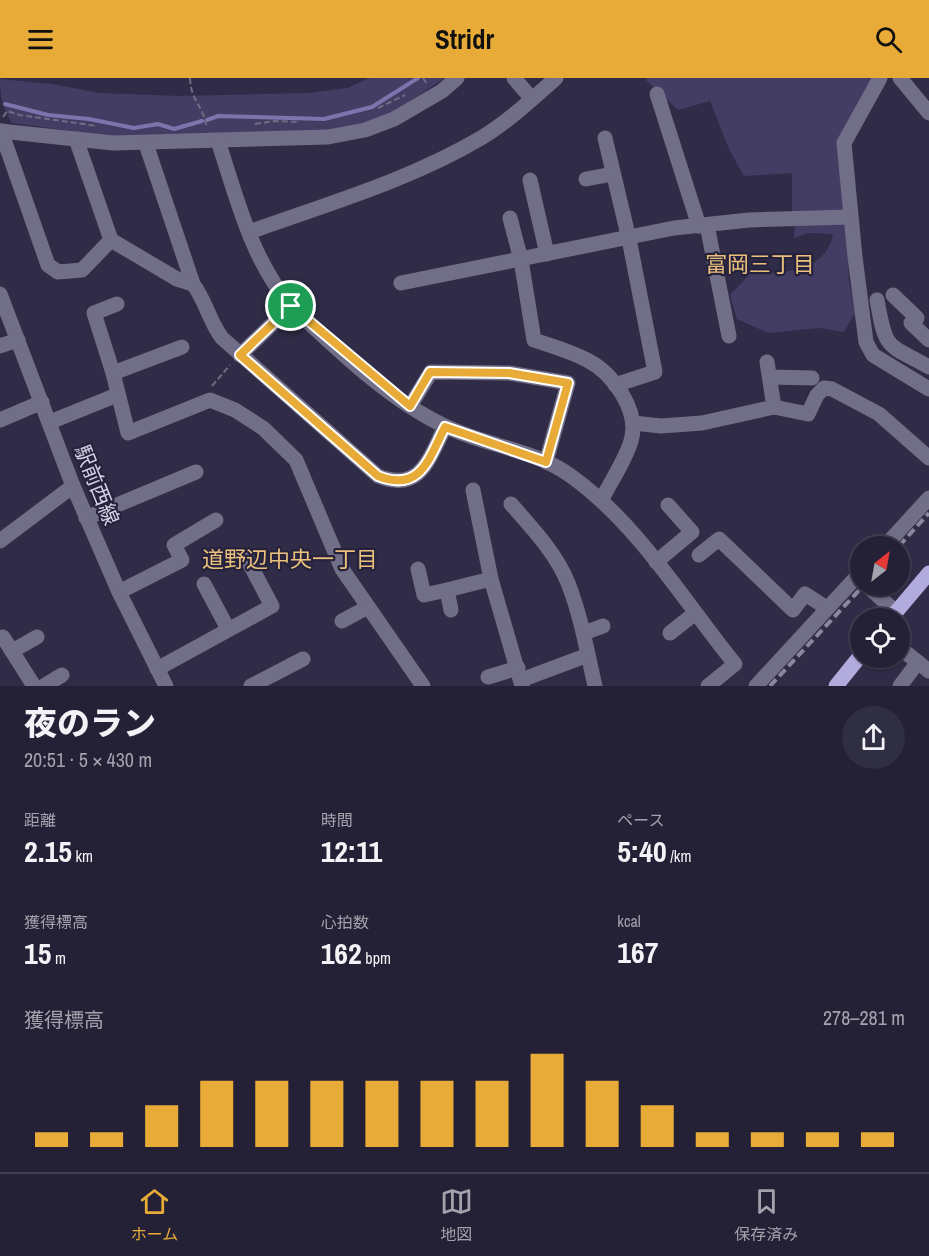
<!DOCTYPE html>
<html lang="ja">
<meta charset="utf-8">
<style>
body{margin:0;font-family:"Archivo Narrow","Noto Sans JP",sans-serif;background:#302e42;color:#f1f3f6;height:100vh;display:flex;flex-direction:column;font-size:22px;white-space:nowrap}
*{box-sizing:border-box;margin:0}
p{font-size:20px;color:#a3a3ad}
.icon{flex:none;width:33px;height:33px;fill:none;stroke:currentColor;stroke-width:2;stroke-linecap:round;stroke-linejoin:round}
.map{position:relative;height:608px;overflow:hidden}
.side{display:flex;flex-direction:column;background:#242136;flex:1}
.side>*{flex:none}
.needle{width:39px;rotate:31deg}
.buttons{position:absolute;left:850px;top:458px;display:grid;gap:12px}
.buttons a{display:grid;place-items:center;width:60px;height:60px;border-radius:50%;background:#242136;box-shadow:0 2px 4px #0004,0 0 0 2px #413e51;font-size:30px}
.pin{position:absolute;display:grid;place-items:center;width:51px;height:51px;color:#fff;margin:-26px;border:3px solid #fff;border-radius:50%;box-shadow:0 2px 6px #0007}
.round{display:grid;place-items:center;flex:none;width:63px;height:63px;border-radius:32px;background:#302e42}
.headline{display:flex;align-items:center;justify-content:space-between;height:102px;padding:0 24px}
h1{font-size:33px;font-weight:800;line-height:45px}
.figures{display:grid;grid-template-columns:repeat(3,1fr);gap:9px;height:102px;padding:6px 24px}
.figures div{display:grid;align-content:center}
.figures b{font-size:30px;font-weight:800}
.figures small{font-size:16px;font-weight:400}
.figures p{font-size:16px}
.chart{height:168px;padding:12px 24px}
.chart p{display:flex;justify-content:space-between}
.chart svg{width:100%;height:108px;margin-top:6px;stroke:#e8ab37;stroke-width:6}
header{display:flex;justify-content:space-between;align-items:center;height:78px;padding:0 24px;background:#e8ab37;color:#111;font-size:27px;font-weight:800}
.tabs{display:flex;justify-content:space-around;align-items:center;height:84px;border-top:2px solid #413e51;background:#242136;font-size:16px;color:#a3a3ad}
.tabs a{display:grid;justify-items:center;gap:3px}
.tabs .on{color:#e8ab37}
.map>svg:first-child{display:block}
.green{fill:#433d64}
.lines{fill:none;stroke-linecap:round;stroke-linejoin:round}
.stream{stroke:#7c74ad;stroke-width:4}
.path{stroke:#6e6b83;stroke-width:2;stroke-dasharray:6 3;stroke-linecap:butt}
.minor{stroke:#716e87;stroke-width:15}
.major{stroke:#b1abde;stroke-width:15}
.rail{stroke:#8a879e;stroke-width:4;stroke-dasharray:9 4.5;stroke-linecap:butt}
.route-casing{stroke:#fff;stroke-width:12}
.route{stroke:#e8ab37;stroke-width:8}
.labels{text-anchor:middle;dominant-baseline:central;stroke-width:4.5;stroke-linejoin:round;paint-order:stroke}
.street-label{font-size:21px;fill:#d4d3e5;stroke:#26223d}
.neighbourhood-label{font-size:22px;fill:#eac17b;stroke:#26223d}
</style>
<header><svg class="icon" aria-label="menu" viewBox="0 0 24 24"><path d="M4 6h16M4 12h16M4 18h16"/></svg>Stridr<svg class="icon" aria-label="search" viewBox="0 0 24 24"><circle cx="10" cy="10" r="6"/><path d="M15 15l6 6"/></svg></header>
<div class="map">
<svg width="929" height="608" viewBox="0 0 929 608">
<rect width="100%" height="100%" fill="#302c48"/>
<g class="green">
<path d="M 369,0 L 445,0 L 387,38 L 347,52 L 116,59 L 12,45 C 3,30 0,19 0,1 L 52,6 L 99,15 L 180,18 L 308,15 L 348,10 Z"/>
<path d="M 648,0 L 876,0 L 841,65 L 847,136 L 792,137 L 792,95 L 744,98 L 729,71 L 710,23 L 678,32 L 646,2 Z"/>
<path d="M 795,143 L 846,143 L 849,203 L 855,235 L 844,254 L 820,250 L 768,255 L 737,241 L 730,217 L 750,196 C 782,195 826,195 833,156 L 808,155 L 794,160 Z"/>
</g>
<g class="lines">
<g class="stream">
<path d="M 5,26 L 48,37 L 89,41 L 134,50 L 158,46 L 174,51 L 202,43"/>
<path d="M 207,42 L 218,38 L 324,41 L 372,29 L 418,0"/>
</g>
<g class="path">
<path d="M 190,0 C 191,24 203,27 206,47"/>
<path d="M 423,0 L 427,6"/>
<path d="M 378,30 L 405,17"/>
<path d="M 3,39 L 7,33 L 20,37 L 97,48"/>
<path d="M 255,46 L 275,43 L 300,44"/>
<path d="M 212,308 L 230,287"/>
</g>
<g class="minor">
<path d="M 514,0 L 532,21"/>
<path d="M 880,0 L 844,65 L 855,179 L 866,264 L 873,277 L 929,311"/>
<path d="M 900,0 L 929,35"/>
<path d="M 657,16 L 699,148"/>
<path d="M 0,53 L 113,65 L 328,59 L 365,52 L 394,41 L 442,13 L 457,0"/>
<path d="M 1,53 L 48,187 L 58,194 L 82,192 L 111,162 L 76,61"/>
<path d="M 605,60 L 629,161 L 655,294 L 615,307"/>
<path d="M 218,63 C 237,120 251,181 291,228 C 336,270 389,322 445,348 C 485,368 534,371 571,398 C 639,447 683,522 735,586 L 708,608"/>
<path d="M 146,66 L 193,206 C 206,223 209,243 222,260 L 378,398 C 421,415 429,380 445,349"/>
<path d="M 586,101 L 613,96"/>
<path d="M 530,102 L 547,176"/>
<path d="M 510,140 L 521,182 L 534,262 C 552,268 570,273 587,282 C 613,295 640,333 631,363 C 625,383 611,403 602,421"/>
<path d="M 707,147 L 729,258"/>
<path d="M 249,154 C 327,126 410,102 481,60 C 509,43 532,21 556,0"/>
<path d="M 111,162 L 177,201 L 193,206"/>
<path d="M 401,205 L 674,150 L 749,142 L 850,139"/>
<path d="M 0,216 L 73,408 L 119,514 L 166,608"/>
<path d="M 893,217 L 917,240 L 911,245 L 929,262"/>
<path d="M 877,222 C 886,273 886,265 929,289"/>
<path d="M 117,226 L 94,235 L 113,295 L 128,355 L 210,322 L 235,332 L 263,350 L 296,382 L 342,491 L 423,608"/>
<path d="M 0,268 L 18,262"/>
<path d="M 240,277 L 291,228"/>
<path d="M 767,284 L 774,329"/>
<path d="M 113,295 L 182,269"/>
<path d="M 770,299 L 812,300"/>
<path d="M 410,328 L 431,294 L 509,295 L 568,305 L 546,384"/>
<path d="M 0,342 L 42,324"/>
<path d="M 50,344 L 117,317"/>
<path d="M 633,345 L 661,348 L 702,345 L 774,329 L 808,336 L 817,317 L 824,310 L 832,311 L 879,336 L 929,380"/>
<path d="M 473,412 L 491,501 L 522,608"/>
<path d="M 511,426 C 532,450 556,475 568,505 C 581,538 587,573 595,608"/>
<path d="M 86,440 L 196,394"/>
<path d="M 0,463 L 73,408"/>
<path d="M 885,468 L 929,420"/>
<path d="M 699,477 L 719,461 L 793,532 L 805,516 L 827,530"/>
<path d="M 656,484 L 692,454 L 668,427"/>
<path d="M 418,491 L 424,517 L 447,512"/>
<path d="M 204,506 L 228,551"/>
<path d="M 866,507 L 896,534"/>
<path d="M 119,514 L 182,482 L 174,467 L 216,442"/>
<path d="M 451,532 L 447,512 L 491,501"/>
<path d="M 342,543 L 366,530"/>
<path d="M 584,555 L 603,548"/>
<path d="M 670,555 L 694,536"/>
<path d="M 3,559 L 34,608"/>
<path d="M 900,570 L 929,593"/>
<path d="M 12,573 L 37,559"/>
<path d="M 157,591 L 272,528 L 246,479"/>
<path d="M 488,599 L 518,590"/>
<path d="M 521,602 L 588,577"/>
<path d="M 44,608 L 62,597"/>
<path d="M 251,608 L 303,581"/>
<path d="M 756,608 L 861,494"/>
<path d="M 900,608 L 918,584"/>
</g>
<g class="major">
<path d="M 891,540 L 929,495"/>
<path d="M 836,608 L 861,577"/>
</g>
<g class="rail">
<path d="M 899,468 L 929,435"/>
<path d="M 770,608 L 864,507"/>
</g>
</g>
<g class="lines">
<defs>
<path id="route" d="M 291,228 L 410,328 L 430,294 L 509,295 L 568,305 L 546,384 L 445,349 C 429,380 421,415 378,398 L 240,277 Z"/>
</defs>
<use href="#route" class="route-casing"/>
<use href="#route" class="route"/>
</g>
<g class="labels">
<g class="street-label">
<text transform="translate(97 407) rotate(68)">駅前西線</text>
</g>
<g class="neighbourhood-label">
<text x="760" y="186">富岡三丁目</text>
<text x="290" y="481">道野辺中央一丁目</text>
</g>
</g>
</svg>
<div class="buttons">
<a><svg class="needle" viewBox="-14 -14 28 28"><path d="M0-13l5 13h-10z" fill="#e53935"/><path d="M0 13l5-13h-10z" fill="#a3a3ad"/></svg></a>
<a><svg class="icon" aria-label="locate" viewBox="0 0 24 24"><circle cx="12" cy="12" r="6"/><path d="M12 2v4M12 18v4M2 12h4M18 12h4"/></svg></a>
</div>
<div class="pin" style="left:291px;top:228px;background:#1e9e55"><svg class="icon" aria-label="arrive" viewBox="0 0 24 24"><path d="M6 21V4h12l-3 4 3 4H6"/></svg></div>
</div>
<section class="side">
<div class="headline"><div><h1>夜のラン</h1><p>20:51 · 5 × 430 m</p></div><a class="round"><svg class="icon" aria-label="share" viewBox="0 0 24 24"><path d="M12 15V3M7 8l5-5 5 5M5 13v7h14v-7"/></svg></a></div>
<div class="figures">
<div><p>距離</p><b>2.15<small> km</small></b></div>
<div><p>時間</p><b>12:11</b></div>
<div><p>ペース</p><b>5:40<small> /km</small></b></div>
</div>
<div class="figures">
<div><p>獲得標高</p><b>15<small> m</small></b></div>
<div><p>心拍数</p><b>162<small> bpm</small></b></div>
<div><p>kcal</p><b>167</b></div>
</div>
<div class="chart"><p><span>獲得標高</span>278–281 m</p>
<svg viewBox="0 0 160 44" preserveAspectRatio="none"><path d="M5 44V38M15 44V38M25 44V27M35 44V17M45 44V17M55 44V17M65 44V17M75 44V17M85 44V17M95 44V6M105 44V17M115 44V27M125 44V38M135 44V38M145 44V38M155 44V38"/></svg>
</div>
</section>
<nav class="tabs">
<a class="on"><svg class="icon" aria-label="home" viewBox="0 0 24 24"><path d="M3 11l9-7 9 7M6 9v11h12V9"/></svg>ホーム</a>
<a><svg class="icon" aria-label="map" viewBox="0 0 24 24"><path d="M3 6l6-2 6 2 6-2v14l-6 2-6-2-6 2zM9 4v14M15 6v14"/></svg>地図</a>
<a><svg class="icon" aria-label="saved" viewBox="0 0 24 24"><path d="M7 4h10v16l-5-4-5 4z"/></svg>保存済み</a>
</nav>
